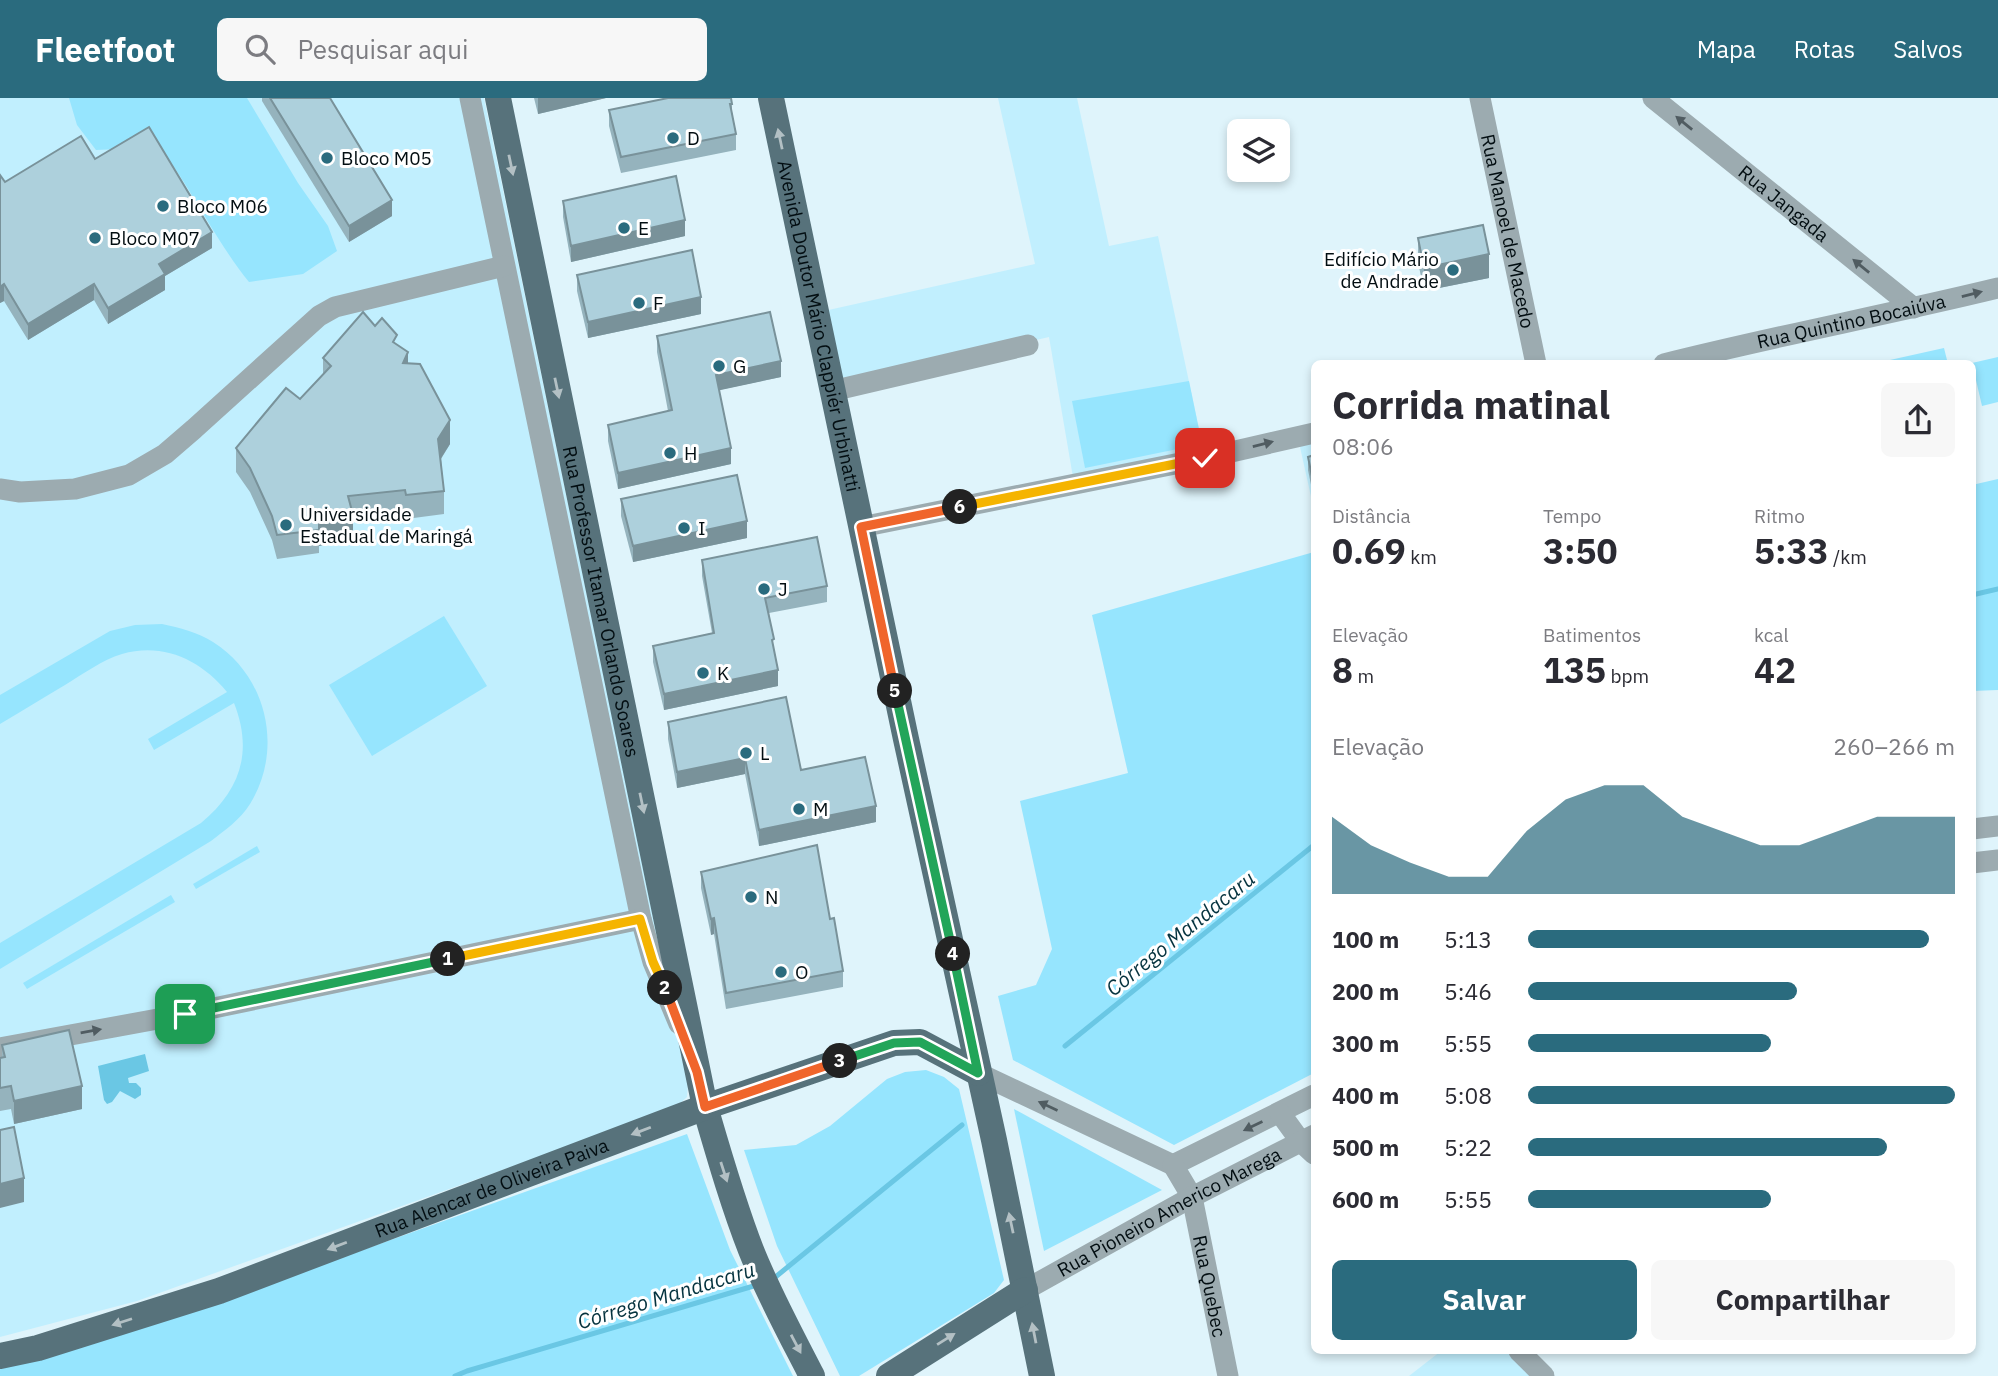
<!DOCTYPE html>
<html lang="pt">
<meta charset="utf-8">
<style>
body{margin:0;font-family:"IBM Plex Sans",sans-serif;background:#f7f7f7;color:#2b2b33;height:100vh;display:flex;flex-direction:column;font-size:26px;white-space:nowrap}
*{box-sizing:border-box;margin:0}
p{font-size:23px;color:#7c7c81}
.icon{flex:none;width:38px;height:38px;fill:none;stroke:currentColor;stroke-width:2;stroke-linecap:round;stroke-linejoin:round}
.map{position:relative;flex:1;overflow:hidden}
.drawer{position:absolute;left:1311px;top:262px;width:665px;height:994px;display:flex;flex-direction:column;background:#fff;border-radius:10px;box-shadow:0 4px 10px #0003}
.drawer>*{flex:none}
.buttons{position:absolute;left:1227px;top:21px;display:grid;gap:14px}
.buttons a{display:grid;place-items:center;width:63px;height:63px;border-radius:10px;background:#fff;box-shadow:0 4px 10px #0003;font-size:35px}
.pin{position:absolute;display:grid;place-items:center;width:60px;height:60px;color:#fff;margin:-30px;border-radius:14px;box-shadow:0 4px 10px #0006}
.km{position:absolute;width:35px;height:35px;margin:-18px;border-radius:50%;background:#222;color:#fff;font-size:19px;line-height:35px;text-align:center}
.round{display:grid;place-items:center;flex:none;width:74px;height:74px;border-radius:10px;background:#f7f7f7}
.summary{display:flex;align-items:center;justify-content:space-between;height:119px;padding:0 21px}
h1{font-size:38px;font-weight:800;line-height:52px}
.metrics{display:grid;grid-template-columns:repeat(3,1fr);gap:10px;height:119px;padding:7px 21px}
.metrics div{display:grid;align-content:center}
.metrics b{font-size:35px;font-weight:800}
.metrics small{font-size:19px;font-weight:400}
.metrics p{font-size:19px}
.chart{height:196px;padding:14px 21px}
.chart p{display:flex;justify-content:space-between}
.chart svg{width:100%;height:126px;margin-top:7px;fill:#2a6b7e;opacity:.7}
.action{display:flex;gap:14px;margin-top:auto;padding:14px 21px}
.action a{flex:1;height:80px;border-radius:10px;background:#2a6b7e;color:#fff;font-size:28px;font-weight:800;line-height:80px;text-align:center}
.action a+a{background:#f7f7f7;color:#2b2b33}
ul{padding:0 21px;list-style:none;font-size:23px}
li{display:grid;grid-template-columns:112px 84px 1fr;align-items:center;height:52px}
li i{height:18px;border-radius:9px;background:#2a6b7e}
header{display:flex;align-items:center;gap:42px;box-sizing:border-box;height:98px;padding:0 35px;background:#2a6b7e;color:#fff}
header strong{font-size:33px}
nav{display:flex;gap:38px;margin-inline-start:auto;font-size:24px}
.search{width:490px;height:63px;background:#f7f7f7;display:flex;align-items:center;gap:18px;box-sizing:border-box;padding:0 24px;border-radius:10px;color:#7c7c81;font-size:26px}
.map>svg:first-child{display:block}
.built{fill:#c1effe}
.green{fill:#96e5fe}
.water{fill:#6ac7e4}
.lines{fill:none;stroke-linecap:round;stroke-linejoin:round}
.stream{stroke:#6ac7e4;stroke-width:5}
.minor{stroke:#9cabb0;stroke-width:21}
.major{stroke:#57727b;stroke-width:26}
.wall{fill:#95b3bd}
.shaded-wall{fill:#79929a}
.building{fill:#add0dc;stroke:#79929a;stroke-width:2}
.oneway{fill:#505c61}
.oneway2{fill:#b3c0c4}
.split-1-casing{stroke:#fff;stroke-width:14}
.split-2-casing{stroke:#fff;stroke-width:14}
.split-3-casing{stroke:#fff;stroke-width:14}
.split-4-casing{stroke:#fff;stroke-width:14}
.split-5-casing{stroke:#fff;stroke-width:14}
.split-6-casing{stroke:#fff;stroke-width:14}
.split-7-casing{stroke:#fff;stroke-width:14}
.split-1{stroke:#22a559;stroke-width:9}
.split-2{stroke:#f5b400;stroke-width:9}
.split-3{stroke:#f0652b;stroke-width:9}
.split-4{stroke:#22a559;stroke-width:9}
.split-5{stroke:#22a559;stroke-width:9}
.split-6{stroke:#f0652b;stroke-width:9}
.split-7{stroke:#f5b400;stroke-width:9}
.poi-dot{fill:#2a6b7e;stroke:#fff;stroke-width:2.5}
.labels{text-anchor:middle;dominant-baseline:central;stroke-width:6;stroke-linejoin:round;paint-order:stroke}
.poi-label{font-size:19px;fill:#030e12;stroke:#fff;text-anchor:start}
.street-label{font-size:19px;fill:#030e12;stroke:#fff}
.water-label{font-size:21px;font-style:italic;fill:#05333f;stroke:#fff}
</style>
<header>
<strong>Fleetfoot</strong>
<div class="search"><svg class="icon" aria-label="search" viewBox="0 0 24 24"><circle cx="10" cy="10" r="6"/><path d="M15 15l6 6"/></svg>Pesquisar aqui</div>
<nav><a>Mapa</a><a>Rotas</a><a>Salvos</a></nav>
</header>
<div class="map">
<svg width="1998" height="1278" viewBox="0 0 1998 1278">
<rect width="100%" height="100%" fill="#dff4fb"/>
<g class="built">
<path d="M 0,0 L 484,0 L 688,986 L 687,999 L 675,1010 L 137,1203 L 0,1239 Z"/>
<path d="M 998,0 L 1077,0 L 1109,148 L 1158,138 L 1205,359 L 1074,385 L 1049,239 L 831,290 L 815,215 L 1035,166 Z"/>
<path d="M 1314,336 L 1314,412 L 1298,340 Z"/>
<path d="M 1441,1253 L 1519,1253 L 1544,1278 L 1409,1278 Z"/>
</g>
<g class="green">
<path d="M 69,0 L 247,0 L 298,85 L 328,128 L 337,153 L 303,176 L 249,184 C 211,137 188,81 148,35 L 118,51 L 96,52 L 77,27 Z"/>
<path d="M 1944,250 L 1948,266 L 1872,266 Z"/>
<path d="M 1998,259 L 1998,304 L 1982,308 L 1972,265 Z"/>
<path d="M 1189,283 L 1202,346 L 1085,370 L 1072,303 Z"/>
<path d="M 1998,381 L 1998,592 L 1972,593 L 1972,387 Z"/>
<path d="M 1314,454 L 1314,975 L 1174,1047 L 1013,962 L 998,898 L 1036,887 L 1052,851 L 1020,703 L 1128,675 L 1092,517 Z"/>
<path d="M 444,518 L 487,588 L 372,658 L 329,587 Z"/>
<path d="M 162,526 C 180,530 197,534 213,544 C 267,578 284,651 250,706 C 240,722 225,732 211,743 L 0,871 L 0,845 L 201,725 C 241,692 253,653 234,605 L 154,652 L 148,641 L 227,594 C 201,562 163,544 122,556 C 102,562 83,576 65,587 C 43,600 22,613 0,626 L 0,597 L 110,533 L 135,527 Z"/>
<path d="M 257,748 L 260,754 L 196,791 L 193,786 Z"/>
<path d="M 171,797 L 175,804 L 27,891 L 23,885 Z"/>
<path d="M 926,972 L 944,979 L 959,991 L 1004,1182 L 994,1195 L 859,1278 L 840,1278 L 777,1148 L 744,1052 L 796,1047 L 830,1028 L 887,981 L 905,974 Z"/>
<path d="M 1014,1011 L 1162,1092 L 1044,1153 Z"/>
<path d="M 687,1036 L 730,1152 L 793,1278 L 0,1278 L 0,1269 L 220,1203 Z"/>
</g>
<path class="water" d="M 145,956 L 149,973 L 128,980 L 129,985 L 136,985 L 141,990 L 141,997 L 135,1001 L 120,993 L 112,1004 L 107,1006 L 104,1002 L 98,968 Z"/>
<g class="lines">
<g class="stream">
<path d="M 1972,497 L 1998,491"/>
<path d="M 1065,948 L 1314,747"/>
<path d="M 773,1181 L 962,1027"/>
<path d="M 455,1278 L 467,1273 L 757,1187"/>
</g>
<g class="minor">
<path d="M 470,0 L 641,821 L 653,864 L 679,926"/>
<path id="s1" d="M 1480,0 L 1536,266"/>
<path id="s2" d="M 1653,0 L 1914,210"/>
<path id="s3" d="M 1664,266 C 1775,238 1887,217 1998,190"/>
<path d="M 832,293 L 1028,247"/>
<path d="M 0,391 L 20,394 L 75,391 L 129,377 L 165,356 L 194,331 L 319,218 L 335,209 L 504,168"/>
<path d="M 861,429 L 1205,360 L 1314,335"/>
<path d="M 1972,731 L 1998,728"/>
<path d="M 1972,765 L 1998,762"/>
<path d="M 0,950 L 185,916 L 641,821"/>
<path d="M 978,975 L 1173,1067 L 1314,997"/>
<path d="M 1280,1015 L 1301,1044 L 1314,1056"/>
<path id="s4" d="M 1173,1067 L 1192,1099 L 1228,1278"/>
<path id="s5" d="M 1025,1192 L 1192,1099 L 1314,1037"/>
<path d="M 1519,1253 L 1544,1278"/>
</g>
<g class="major">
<path id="s6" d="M 498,0 L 705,1009 C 719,1057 733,1106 751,1152 C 768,1195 791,1237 812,1278"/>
<path id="s7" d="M 771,0 L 906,641 L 994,1042 L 1042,1278"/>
<path id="s8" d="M 0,1258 L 38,1250 L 219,1193 L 705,1009 L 894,945 L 920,944 L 978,975"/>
<path d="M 889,1278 L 1025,1192"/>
</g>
</g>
<g class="wall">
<path d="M 262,0 L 330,0 L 392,118 L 349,144 L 262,3 Z"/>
<path d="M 534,0 L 606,0 L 538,16 Z"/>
<path d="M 732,6 L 732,14 L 736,36 L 736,52 L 621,75 L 609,28 L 609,12 Z"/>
<path d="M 95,61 L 212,150 L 165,178 L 165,192 L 108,226 L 94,202 L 28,242 L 4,203 L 0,205 L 0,77 L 5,84 Z"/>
<path d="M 563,103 L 685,138 L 571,164 L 563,119 Z"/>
<path d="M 1418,140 L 1489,180 L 1424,193 L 1418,164 Z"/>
<path d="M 577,177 L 701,216 L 588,240 L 577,193 Z"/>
<path d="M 375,228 L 397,247 L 450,346 L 441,361 L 444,393 L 444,416 L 406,421 L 405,415 L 353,421 L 353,440 L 319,448 L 319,455 L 277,461 L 272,442 L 250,394 L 236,374 L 236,350 L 300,301 L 323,277 L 323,260 Z"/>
<path d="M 657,238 L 781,279 L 719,292 L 731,366 L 618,391 L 608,343 L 608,327 L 668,313 L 657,254 Z"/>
<path d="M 1314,357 L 1314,401 L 1308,372 L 1308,359 Z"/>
<path d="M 621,401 L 747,440 L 633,464 L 621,418 Z"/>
<path d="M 702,462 L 827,488 L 827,504 L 769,515 L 778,588 L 664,612 L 653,564 L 653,548 L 712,535 L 702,478 Z"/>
<path d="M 668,624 L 801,672 L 876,724 L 759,748 L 745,676 L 677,690 L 668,641 Z"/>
<path d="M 701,774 L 830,821 L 843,873 L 843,889 L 726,911 L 714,836 L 711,837 L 701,790 Z"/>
<path d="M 2,947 L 82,1011 L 14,1026 L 11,1011 L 0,1013 L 0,960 L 2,959 Z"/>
</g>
<g class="shaded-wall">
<path d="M 538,0 L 606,0 L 538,16 Z"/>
<path d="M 392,102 L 392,118 L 349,144 L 349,128 Z"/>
<path d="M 685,122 L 685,138 L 571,164 L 571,148 Z"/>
<path d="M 212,134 L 212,150 L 165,178 L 165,192 L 108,226 L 108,210 L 159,166 Z"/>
<path d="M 1489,156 L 1489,180 L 1424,193 L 1424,170 Z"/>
<path d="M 4,186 L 4,203 L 0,205 L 0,189 Z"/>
<path d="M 94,186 L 94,202 L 28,242 L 28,226 Z"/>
<path d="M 701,199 L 701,216 L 588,240 L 588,224 Z"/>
<path d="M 408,254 L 408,278 L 403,265 Z"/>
<path d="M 781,263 L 781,279 L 716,293 L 716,277 Z"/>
<path d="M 450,322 L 450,346 L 438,365 L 438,341 Z"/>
<path d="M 731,350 L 731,366 L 618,391 L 618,375 Z"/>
<path d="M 353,417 L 353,440 L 319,448 L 319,425 Z"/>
<path d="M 747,423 L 747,440 L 633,464 L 633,448 Z"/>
<path d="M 778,572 L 778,588 L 664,612 L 664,596 Z"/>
<path d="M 745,660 L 745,676 L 677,690 L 677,674 Z"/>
<path d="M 876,708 L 876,724 L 759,748 L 759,732 Z"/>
<path d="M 714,820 L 714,836 L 711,837 L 711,821 Z"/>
<path d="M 82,988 L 82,1011 L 14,1026 L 14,1003 Z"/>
<path d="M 24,1080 L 24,1104 L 0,1110 L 0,1086 Z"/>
</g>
<g class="building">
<path d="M 270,0 L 330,0 L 392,102 L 349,128 Z"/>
<path d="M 668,0 L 731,0 L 732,6 L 730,6 L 736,36 L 621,59 L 609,12 Z"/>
<path d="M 149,29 L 212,134 L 159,166 L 165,176 L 108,210 L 94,186 L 28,226 L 4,186 L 0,189 L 0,77 L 5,84 L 81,38 L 95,61 Z"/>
<path d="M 676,78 L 685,122 L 571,148 L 563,103 Z"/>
<path d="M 1483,127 L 1489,156 L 1424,170 L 1418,140 Z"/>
<path d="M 692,152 L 701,199 L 588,224 L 577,177 Z"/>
<path d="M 363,214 L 375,228 L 382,220 L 397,237 L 393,244 L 408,254 L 403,265 L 420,266 L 450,322 L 438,341 L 444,393 L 406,397 L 405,392 L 348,398 L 353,417 L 319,425 L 319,432 L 277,437 L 272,418 L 250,370 L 236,350 L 286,290 L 300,301 L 331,268 L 323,260 Z"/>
<path d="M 770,214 L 781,263 L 716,277 L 731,350 L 618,375 L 608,327 L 672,312 L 657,238 Z"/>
<path d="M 1314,357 L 1314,388 L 1308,359 Z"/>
<path d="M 737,377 L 747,423 L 633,448 L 621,401 Z"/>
<path d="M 817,439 L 827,488 L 765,500 L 774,541 L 772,542 L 778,572 L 664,596 L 653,548 L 714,535 L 702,462 Z"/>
<path d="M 786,599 L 801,672 L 865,659 L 876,708 L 759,732 L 745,660 L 677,674 L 668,624 Z"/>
<path d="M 817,747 L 830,821 L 834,820 L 843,873 L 726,895 L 714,820 L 711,821 L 701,774 Z"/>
<path d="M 69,932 L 82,988 L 14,1003 L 11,988 L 0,990 L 0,960 L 5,959 L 2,947 Z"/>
<path d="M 14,1029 L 24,1080 L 0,1086 L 0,1032 Z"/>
</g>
<defs><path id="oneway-solid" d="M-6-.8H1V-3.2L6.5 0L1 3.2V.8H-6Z" transform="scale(1.75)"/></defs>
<g class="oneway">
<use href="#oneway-solid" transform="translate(1684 25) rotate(-141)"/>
<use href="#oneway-solid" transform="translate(1861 168) rotate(-141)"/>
<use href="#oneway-solid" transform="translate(1972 196) rotate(-14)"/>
<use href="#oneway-solid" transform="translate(1263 346) rotate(-14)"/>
<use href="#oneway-solid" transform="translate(91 933) rotate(-10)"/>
<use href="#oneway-solid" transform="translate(1048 1008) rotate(-155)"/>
<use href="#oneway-solid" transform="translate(1253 1028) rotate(154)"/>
</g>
<g class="oneway2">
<use href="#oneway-solid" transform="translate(780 41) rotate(-102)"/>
<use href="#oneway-solid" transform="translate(511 67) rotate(78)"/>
<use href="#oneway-solid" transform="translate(557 290) rotate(78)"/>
<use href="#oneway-solid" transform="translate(642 705) rotate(78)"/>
<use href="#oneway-solid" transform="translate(641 1033) rotate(159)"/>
<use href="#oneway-solid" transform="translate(724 1074) rotate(72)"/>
<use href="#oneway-solid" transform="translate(1011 1125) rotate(-102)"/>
<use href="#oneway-solid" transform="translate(337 1148) rotate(159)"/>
<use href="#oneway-solid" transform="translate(122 1224) rotate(162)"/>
<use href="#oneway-solid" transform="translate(1034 1235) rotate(-101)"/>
<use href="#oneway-solid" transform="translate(946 1241) rotate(-32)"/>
<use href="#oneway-solid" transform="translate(796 1246) rotate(62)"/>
</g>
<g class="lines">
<defs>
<path id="split-1" d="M 185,916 L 448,861"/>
<path id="split-2" d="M 448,861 L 640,821 L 653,864 L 665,890"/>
<path id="split-3" d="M 665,890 L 697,974 L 705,1009 L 840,963"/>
<path id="split-4" d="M 840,963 L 894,945 L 920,944 L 978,975 L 953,856"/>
<path id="split-5" d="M 895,593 L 953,856"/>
<path id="split-6" d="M 895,593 L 861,429 L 960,409"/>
<path id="split-7" d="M 960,409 L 1205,360"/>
</defs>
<use href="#split-1" class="split-1-casing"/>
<use href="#split-2" class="split-2-casing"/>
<use href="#split-3" class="split-3-casing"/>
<use href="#split-4" class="split-4-casing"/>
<use href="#split-5" class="split-5-casing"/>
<use href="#split-6" class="split-6-casing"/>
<use href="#split-7" class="split-7-casing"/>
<use href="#split-1" class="split-1"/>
<use href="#split-2" class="split-2"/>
<use href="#split-3" class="split-3"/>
<use href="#split-4" class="split-4"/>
<use href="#split-5" class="split-5"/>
<use href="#split-6" class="split-6"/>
<use href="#split-7" class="split-7"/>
</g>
<g class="poi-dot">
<circle cx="673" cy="40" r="7"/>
<circle cx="327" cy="60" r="7"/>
<circle cx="163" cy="108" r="7"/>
<circle cx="624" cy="130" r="7"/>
<circle cx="95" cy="140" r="7"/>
<circle cx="1453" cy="172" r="7"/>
<circle cx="639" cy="205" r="7"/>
<circle cx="719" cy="268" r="7"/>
<circle cx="670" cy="355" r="7"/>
<circle cx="286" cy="427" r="7"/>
<circle cx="684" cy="430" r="7"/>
<circle cx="764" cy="491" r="7"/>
<circle cx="703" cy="575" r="7"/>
<circle cx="746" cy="655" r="7"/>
<circle cx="799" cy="711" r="7"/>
<circle cx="751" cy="799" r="7"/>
<circle cx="781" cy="874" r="7"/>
</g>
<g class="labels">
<g class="poi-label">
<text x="687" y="40">D</text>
<text x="341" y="60">Bloco M05</text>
<text x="177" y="108">Bloco M06</text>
<text x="638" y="130">E</text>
<text x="109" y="140">Bloco M07</text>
<text x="1439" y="161" text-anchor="end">Edifício Mário<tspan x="1439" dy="22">de Andrade</tspan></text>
<text x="653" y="205">F</text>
<text x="733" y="268">G</text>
<text x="684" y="355">H</text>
<text x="300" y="416">Universidade<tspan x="300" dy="22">Estadual de Maringá</tspan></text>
<text x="698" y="430">I</text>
<text x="778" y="491">J</text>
<text x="717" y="575">K</text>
<text x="760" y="655">L</text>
<text x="813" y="711">M</text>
<text x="765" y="799">N</text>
<text x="795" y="874">O</text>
</g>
<g class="street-label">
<text stroke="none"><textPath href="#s2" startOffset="168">Rua Jangada</textPath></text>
<text stroke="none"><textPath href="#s1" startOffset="136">Rua Manoel de Macedo</textPath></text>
<text stroke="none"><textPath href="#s3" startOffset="192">Rua Quintino Bocaiúva</textPath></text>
<text stroke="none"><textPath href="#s7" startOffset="233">Avenida Doutor Mário Clappiér Urbinatti</textPath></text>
<text stroke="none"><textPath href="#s6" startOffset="514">Rua Professor Itamar Orlando Soares</textPath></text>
<text stroke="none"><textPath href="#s8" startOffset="520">Rua Alencar de Oliveira Paiva</textPath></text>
<text stroke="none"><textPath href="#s5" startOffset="164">Rua Pioneiro Americo Marega</textPath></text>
<text stroke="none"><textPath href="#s4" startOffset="128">Rua Quebec</textPath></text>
</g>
<g class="water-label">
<text transform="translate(1180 835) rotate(-39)">Córrego Mandacaru</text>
<text transform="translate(666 1197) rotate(-17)">Córrego Mandacaru</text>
</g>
</g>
</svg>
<div class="buttons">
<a><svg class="icon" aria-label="layers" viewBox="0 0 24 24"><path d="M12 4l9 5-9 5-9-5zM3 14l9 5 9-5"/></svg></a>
</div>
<div class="pin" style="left:185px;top:916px;background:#1e9e55"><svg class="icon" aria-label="arrive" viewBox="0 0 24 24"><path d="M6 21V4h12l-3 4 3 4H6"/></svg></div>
<div class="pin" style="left:1205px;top:360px;background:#d93025"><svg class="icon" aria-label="check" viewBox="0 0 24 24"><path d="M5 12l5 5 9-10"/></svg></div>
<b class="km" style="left:448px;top:861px">1</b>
<b class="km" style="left:665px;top:890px">2</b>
<b class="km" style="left:840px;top:963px">3</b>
<b class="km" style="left:953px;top:856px">4</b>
<b class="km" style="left:895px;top:593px">5</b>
<b class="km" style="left:960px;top:409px">6</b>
<section class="drawer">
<div class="summary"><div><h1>Corrida matinal</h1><p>08:06</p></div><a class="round"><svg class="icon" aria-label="share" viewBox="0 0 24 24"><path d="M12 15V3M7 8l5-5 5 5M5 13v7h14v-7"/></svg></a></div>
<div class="metrics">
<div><p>Distância</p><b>0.69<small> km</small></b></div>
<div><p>Tempo</p><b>3:50</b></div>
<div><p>Ritmo</p><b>5:33<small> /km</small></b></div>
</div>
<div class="metrics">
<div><p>Elevação</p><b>8<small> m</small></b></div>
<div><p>Batimentos</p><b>135<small> bpm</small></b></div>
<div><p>kcal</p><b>42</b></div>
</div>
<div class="chart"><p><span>Elevação</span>260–266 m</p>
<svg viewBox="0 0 160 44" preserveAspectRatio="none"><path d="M0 44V17L10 27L20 33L30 38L40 38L50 22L60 11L70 6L80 6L90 17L100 22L110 27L120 27L130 22L140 17L150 17L160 17V44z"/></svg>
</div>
<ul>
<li><b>100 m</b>5:13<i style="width:94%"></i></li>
<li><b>200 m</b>5:46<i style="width:63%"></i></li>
<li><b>300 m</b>5:55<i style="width:57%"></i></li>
<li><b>400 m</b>5:08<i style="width:100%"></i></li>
<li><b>500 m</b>5:22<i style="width:84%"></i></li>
<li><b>600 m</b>5:55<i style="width:57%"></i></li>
</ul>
<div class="action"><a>Salvar</a><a>Compartilhar</a></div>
</section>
</div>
